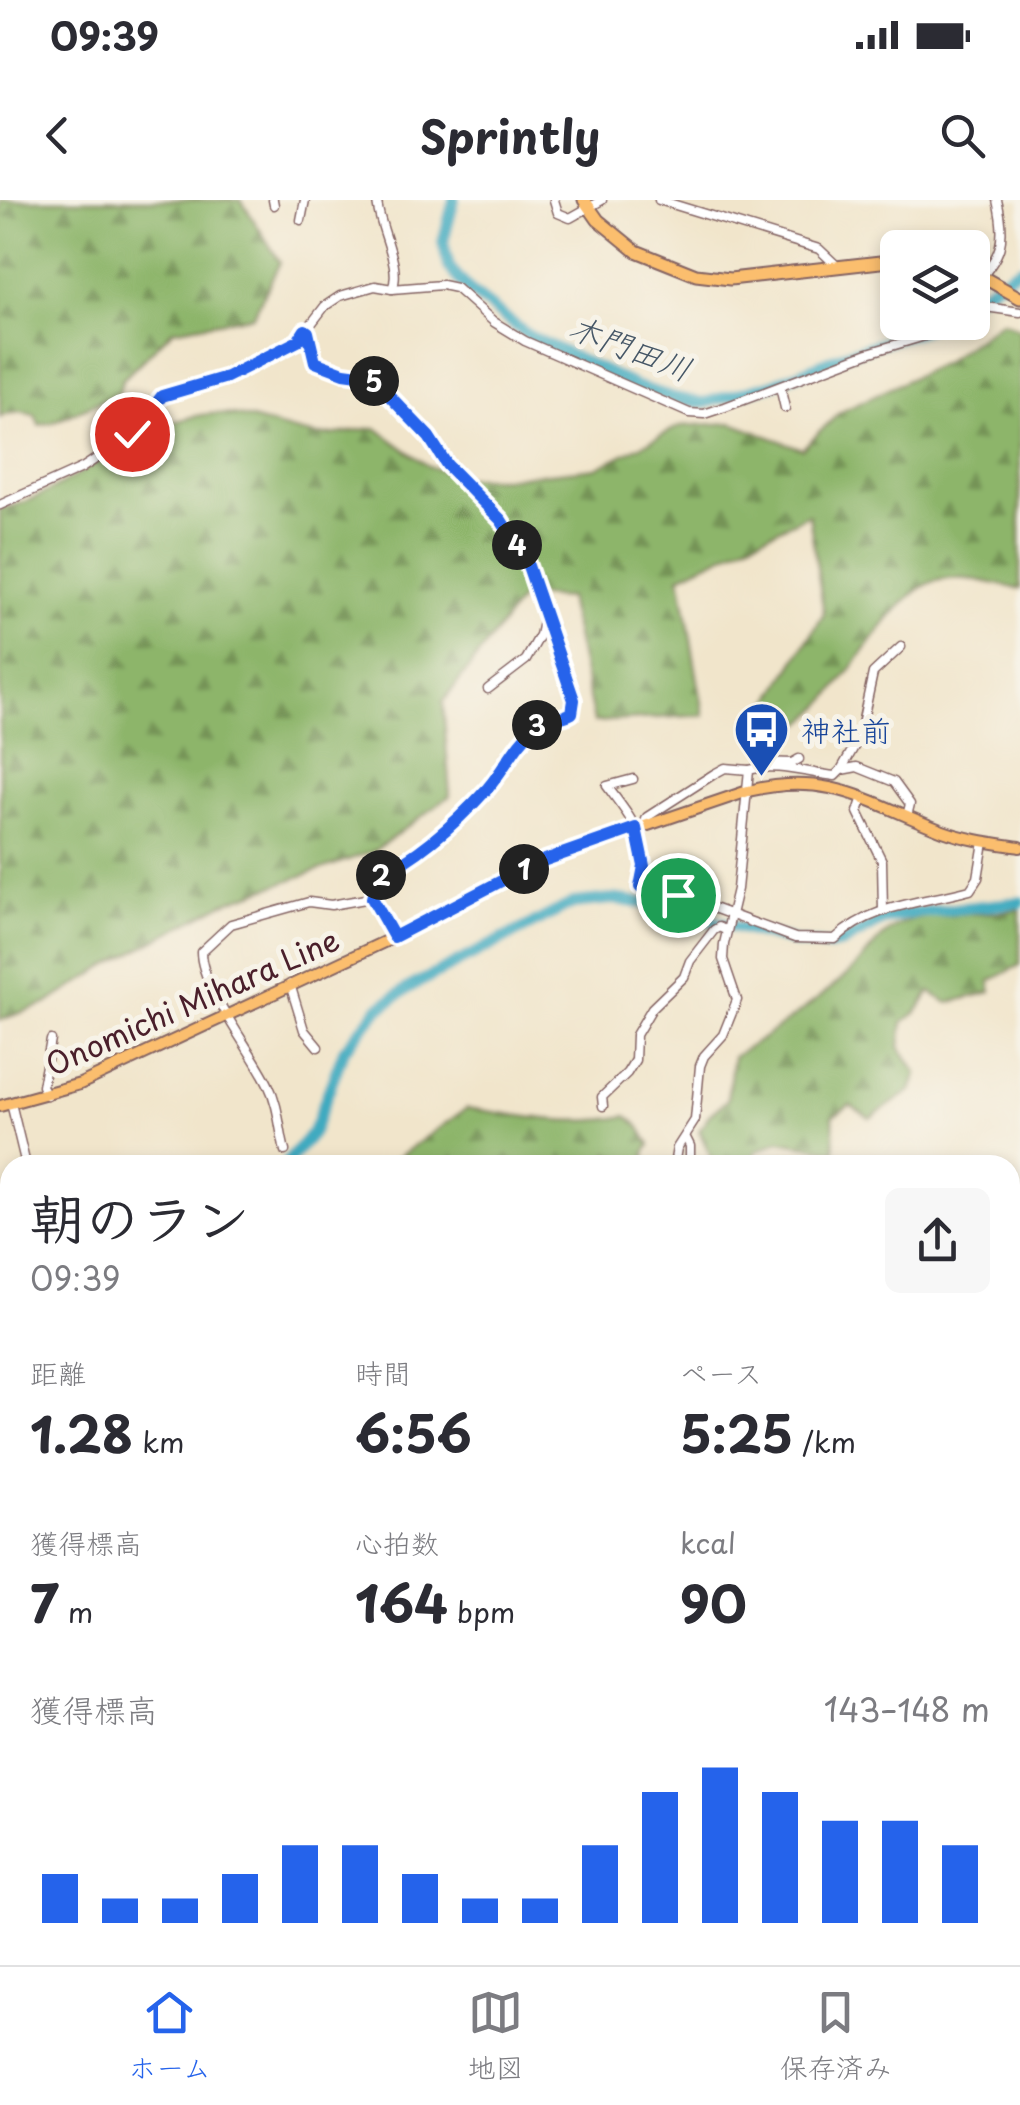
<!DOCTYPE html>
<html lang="ja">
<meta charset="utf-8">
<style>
body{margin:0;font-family:"Playpen Sans","Klee One",sans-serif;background:#f7f7f7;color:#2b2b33;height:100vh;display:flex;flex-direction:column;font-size:38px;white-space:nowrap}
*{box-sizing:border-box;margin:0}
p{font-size:32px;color:#7c7c81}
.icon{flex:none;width:55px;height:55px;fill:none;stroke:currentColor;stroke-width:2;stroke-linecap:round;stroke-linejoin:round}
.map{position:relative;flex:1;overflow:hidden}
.drawer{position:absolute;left:0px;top:955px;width:1020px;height:810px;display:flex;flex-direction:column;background:#fff;border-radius:30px 30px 0 0;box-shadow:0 5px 15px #0003}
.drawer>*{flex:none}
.fabs{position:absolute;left:880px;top:30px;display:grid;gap:20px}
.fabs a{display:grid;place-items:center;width:110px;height:110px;border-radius:15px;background:#fff;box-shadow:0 5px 15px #0003;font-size:50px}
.pin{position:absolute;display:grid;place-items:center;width:85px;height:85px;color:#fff;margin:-42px;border:5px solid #fff;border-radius:50%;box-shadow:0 2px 10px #0007}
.km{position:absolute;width:50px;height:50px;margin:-25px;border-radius:50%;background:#222;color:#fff;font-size:28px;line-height:50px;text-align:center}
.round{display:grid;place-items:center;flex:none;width:105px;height:105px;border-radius:15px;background:#f7f7f7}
.overview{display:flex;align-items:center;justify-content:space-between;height:170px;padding:0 30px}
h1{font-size:55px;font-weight:700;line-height:75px}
.stats{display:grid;grid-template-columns:repeat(3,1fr);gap:15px;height:170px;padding:10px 30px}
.stats div{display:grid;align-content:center}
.stats b{font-size:50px;font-weight:700}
.stats small{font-size:28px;font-weight:400}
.stats p{font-size:28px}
.chart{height:280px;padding:20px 30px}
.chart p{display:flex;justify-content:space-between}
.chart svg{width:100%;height:180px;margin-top:10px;stroke:#2563eb;stroke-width:6}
.status{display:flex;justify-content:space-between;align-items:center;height:70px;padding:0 50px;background:#fff;direction:ltr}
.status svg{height:28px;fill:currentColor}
header{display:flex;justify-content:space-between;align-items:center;height:130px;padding:0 30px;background:#fff;font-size:45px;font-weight:700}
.tab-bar{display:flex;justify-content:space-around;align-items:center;height:140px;border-top:2px solid #e1e1e2;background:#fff;font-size:28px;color:#7c7c81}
.tab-bar a{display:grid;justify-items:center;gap:5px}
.tab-bar .on{color:#2563eb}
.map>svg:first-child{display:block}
.forest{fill:url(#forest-firs);stroke:#6c6a4a;stroke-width:2.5}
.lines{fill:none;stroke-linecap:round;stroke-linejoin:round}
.river{stroke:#40aac0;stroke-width:12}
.minor-casing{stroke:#846463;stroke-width:11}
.major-casing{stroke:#846463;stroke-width:14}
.highway-casing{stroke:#846463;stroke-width:15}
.minor{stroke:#fff;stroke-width:8}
.major{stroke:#fbbe6e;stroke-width:10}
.highway{stroke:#fbbe6e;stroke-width:11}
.route-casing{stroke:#fff;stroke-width:20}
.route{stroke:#2563eb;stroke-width:12}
.labels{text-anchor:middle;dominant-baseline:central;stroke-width:10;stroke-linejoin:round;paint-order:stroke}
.transit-label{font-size:30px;fill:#164399;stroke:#f7f3e8;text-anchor:start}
.street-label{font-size:30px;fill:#4a1f2b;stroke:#f7f3e8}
.water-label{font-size:32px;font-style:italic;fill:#465767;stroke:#f7f3e8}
</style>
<div class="status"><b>09:39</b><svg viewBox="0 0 49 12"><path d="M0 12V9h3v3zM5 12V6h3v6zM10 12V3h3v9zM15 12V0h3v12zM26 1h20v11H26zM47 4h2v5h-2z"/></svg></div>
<header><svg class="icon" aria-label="back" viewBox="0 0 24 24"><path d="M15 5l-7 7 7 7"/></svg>Sprintly<svg class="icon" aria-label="search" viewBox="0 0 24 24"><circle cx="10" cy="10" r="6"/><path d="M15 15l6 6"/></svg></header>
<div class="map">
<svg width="1020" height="1765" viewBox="0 0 1020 1765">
<defs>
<pattern id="forest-firs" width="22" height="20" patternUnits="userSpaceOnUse" patternTransform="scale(2.5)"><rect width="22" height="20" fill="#8db56a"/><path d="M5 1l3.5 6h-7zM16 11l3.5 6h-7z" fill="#759357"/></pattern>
</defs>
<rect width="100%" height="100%" fill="#f7f3e8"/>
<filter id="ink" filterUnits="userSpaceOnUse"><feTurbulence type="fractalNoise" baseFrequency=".01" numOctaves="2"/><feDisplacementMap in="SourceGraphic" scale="20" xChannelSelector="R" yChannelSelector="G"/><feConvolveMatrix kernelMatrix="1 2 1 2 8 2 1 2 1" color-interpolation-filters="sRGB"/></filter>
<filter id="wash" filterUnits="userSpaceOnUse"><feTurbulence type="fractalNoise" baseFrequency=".0048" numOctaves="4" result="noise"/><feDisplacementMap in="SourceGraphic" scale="40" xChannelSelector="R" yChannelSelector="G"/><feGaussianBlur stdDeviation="2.25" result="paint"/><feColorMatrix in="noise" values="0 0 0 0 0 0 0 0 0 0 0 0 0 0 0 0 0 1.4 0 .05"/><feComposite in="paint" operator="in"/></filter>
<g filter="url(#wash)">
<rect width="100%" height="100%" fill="#f1e5cb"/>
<g class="forest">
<path d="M 0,0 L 241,0 L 280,62 L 253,116 L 173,130 L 122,180 L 119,193 L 54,222 L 39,225 L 35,215 L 20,212 L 1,216 L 0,219 Z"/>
<path d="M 1002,121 L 1020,130 L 1020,389 C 993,384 963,374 936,381 C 885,394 832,524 784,531 C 777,532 768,530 761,529 L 762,514 L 824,414 L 809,314 L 680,376 L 704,515 L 594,522 L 568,398 L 524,395 L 443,502 L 450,596 L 374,651 L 224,703 L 100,770 L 46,804 L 0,820 L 0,309 C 70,295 125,228 202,215 C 238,208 279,231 315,235 C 335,237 357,229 376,228 L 428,266 L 462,278 L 504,278 L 596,268 L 680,226 L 732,223 L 802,249 L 839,213 L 944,162 Z"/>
<path d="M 1020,709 L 1020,765 L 990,781 L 991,792 L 948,803 L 930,792 L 917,812 L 903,822 L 900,847 L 917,873 L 911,891 L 870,918 L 850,905 L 833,916 L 835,951 L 779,941 L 755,952 L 755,965 L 708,965 L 711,957 L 699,931 L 709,915 L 727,900 L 733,857 C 774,832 811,806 847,775 C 865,761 876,737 897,726 C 934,707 981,718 1020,709 Z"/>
<path d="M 467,908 C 522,916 572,927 627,916 L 639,926 L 650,945 L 645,953 L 647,965 L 626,965 L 609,953 L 608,965 L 580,965 L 566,960 L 561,965 L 387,965 Z"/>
<path d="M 10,1182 L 10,1322 L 0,1331 L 0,1202 Z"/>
<path d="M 1020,1617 L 1020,1765 L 942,1765 L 944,1755 L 1010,1755 L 1010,1625 Z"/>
</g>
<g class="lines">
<g class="river">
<path d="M 454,0 L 443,42 L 449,67 L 470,91 L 529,136 L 635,186 L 675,198 L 704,203 L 773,184 L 851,152 L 923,130 L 935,122"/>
<path d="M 972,99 L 1020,68"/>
<path d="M 285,965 L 313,932 L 344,850 L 378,809 L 408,788 L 573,703 L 612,699 L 643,703 L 798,743 L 827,746 L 842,743 L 883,720 L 907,714 L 1020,702"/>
<path d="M 0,1059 L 10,1062"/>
</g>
</g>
</g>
<g filter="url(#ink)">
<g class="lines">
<defs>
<g id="minor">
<path d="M 273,0 L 274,5"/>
<path d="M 554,0 L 558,13 L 570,18 L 602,0"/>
<path d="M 659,0 L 819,49 L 837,66"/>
<path d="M 301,20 L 305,0"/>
<path d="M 884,59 L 898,72"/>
<path d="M 972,87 C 1002,57 1007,41 997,0"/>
<path d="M 392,89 L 442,85 L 456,88 L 494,122 L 525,141 L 689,213 L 704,214 L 725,207 L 868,153 L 928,135 L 947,122"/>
<path d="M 972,105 L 1020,112"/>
<path d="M 305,130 L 315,161 L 344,173 L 366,176 L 378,184 L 429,237 L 447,265 L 501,320 L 526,360 L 544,418 L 540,435 L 526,460 L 488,489"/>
<path d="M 780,187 L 785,208"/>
<path d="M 0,305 L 82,268 L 132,235 L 162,196 L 227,177 L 298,141 L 325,106 L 340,96 L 375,86 L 392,89 C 403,67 378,27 377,0"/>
<path d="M 760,562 L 792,563 L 799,559"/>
<path d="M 749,570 C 776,562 806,573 835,576 L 841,570 L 859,538 L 873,473 L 901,447"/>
<path d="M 841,570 L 857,567 L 894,582 L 910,604 L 907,616"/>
<path d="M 633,579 L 607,586 C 634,623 649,637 640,687 L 678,695 L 795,738 L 835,739 C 872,704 923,703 970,690 L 978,678 L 984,642"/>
<path d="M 863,597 L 858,612 L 882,661 L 883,711"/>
<path d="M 644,625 L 647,617 L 714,574 L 725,568 L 749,570 L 737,689 L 724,744 L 723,759 L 737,800 L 723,835 L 704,856 L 700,866 L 695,920 L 677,948 L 674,965"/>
<path d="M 371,698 L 378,676 C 417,658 459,620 488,588 C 506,567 514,545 536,526 C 547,517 560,520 572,513 L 574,500 L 544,418"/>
<path d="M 290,784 L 304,830 L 318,847"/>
<path d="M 47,895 L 42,886 L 51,840"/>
<path d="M 11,903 L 26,965"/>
<path d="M 603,906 L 602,897 L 627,873 L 635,860 L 636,835 L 652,808 L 684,777 L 690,761 L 714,730 L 719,727 L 725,730"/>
<path d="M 686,938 L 690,946 L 690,965"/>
<path d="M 285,951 C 279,928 279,906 268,884 C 251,849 201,787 201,752 L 231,724 L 309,702 L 331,705 L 371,698 L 393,737"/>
<path d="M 1019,1013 L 1020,1014"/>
<path d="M 0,1143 L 10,1131"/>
<path d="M 1010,1293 L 1020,1290"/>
<path d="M 1010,1420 L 1020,1390"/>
<path d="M 1010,1475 L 1020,1474"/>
<path d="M 92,1765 L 97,1755"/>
<path d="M 472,1765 L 476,1755"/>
<path d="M 623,1765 L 626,1755"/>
<path d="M 870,1765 L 876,1755"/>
<path d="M 934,1765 L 937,1755"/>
</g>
<path id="major" d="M 0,906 L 80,884 L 384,742 L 533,664 L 748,591 C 831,571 870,603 943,631 C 968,640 994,643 1020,647"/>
<g id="highway">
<path d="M 584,0 L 598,20 L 636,51 L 696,75 L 730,79 L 898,60"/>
<path d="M 972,71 L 1020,98"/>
</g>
</defs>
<use href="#minor" class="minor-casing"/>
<use href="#major" class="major-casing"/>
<use href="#highway" class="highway-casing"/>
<use href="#minor" class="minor"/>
<use href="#major" class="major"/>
<use href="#highway" class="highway"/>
</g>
</g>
<g class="lines" filter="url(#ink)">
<defs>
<path id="route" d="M 132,234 L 162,196 L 227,177 L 298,141 L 305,130 L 308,132 L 315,162 L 344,173 L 366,176 L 378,184 L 429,237 L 447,265 L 501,320 L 526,360 L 574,500 L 572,513 C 560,520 547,517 536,526 C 514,545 506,567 488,588 C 458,621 418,657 378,676 L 372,698 L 394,737 L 534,664 L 636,628 L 644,666 L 640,687 L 678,695"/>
</defs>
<use href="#route" class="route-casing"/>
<use href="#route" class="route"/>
</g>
<defs>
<symbol id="bus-pin" viewBox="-11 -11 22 30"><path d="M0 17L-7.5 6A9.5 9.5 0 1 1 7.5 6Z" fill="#1a4fb4" stroke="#f7f3e8"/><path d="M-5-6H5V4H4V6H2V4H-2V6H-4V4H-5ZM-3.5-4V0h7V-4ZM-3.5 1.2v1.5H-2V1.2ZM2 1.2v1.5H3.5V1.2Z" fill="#fff"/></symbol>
</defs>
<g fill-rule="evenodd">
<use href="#bus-pin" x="730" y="498" width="63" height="86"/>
</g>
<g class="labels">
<g class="transit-label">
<text x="801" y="529">神社前</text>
</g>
<g class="street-label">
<text transform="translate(192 801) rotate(-24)">Onomichi Mihara Line</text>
</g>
<g class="water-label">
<text transform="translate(631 147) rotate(21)">木門田川</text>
</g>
</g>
</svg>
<div class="fabs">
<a><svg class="icon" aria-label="layers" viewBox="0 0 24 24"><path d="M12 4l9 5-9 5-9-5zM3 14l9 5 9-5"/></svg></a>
</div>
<div class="pin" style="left:678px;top:695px;background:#1e9e55"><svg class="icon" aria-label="arrive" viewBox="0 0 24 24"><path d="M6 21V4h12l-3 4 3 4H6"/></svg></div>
<div class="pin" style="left:132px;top:234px;background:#d93025"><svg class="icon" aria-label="check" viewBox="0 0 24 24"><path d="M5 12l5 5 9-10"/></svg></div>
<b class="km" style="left:524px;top:669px">1</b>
<b class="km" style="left:381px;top:675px">2</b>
<b class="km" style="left:537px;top:525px">3</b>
<b class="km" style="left:517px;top:345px">4</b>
<b class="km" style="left:374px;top:181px">5</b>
<section class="drawer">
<div class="overview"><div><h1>朝のラン</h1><p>09:39</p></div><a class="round"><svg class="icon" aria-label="share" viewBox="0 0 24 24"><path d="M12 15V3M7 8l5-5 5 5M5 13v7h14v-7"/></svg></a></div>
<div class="stats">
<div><p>距離</p><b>1.28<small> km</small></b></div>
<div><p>時間</p><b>6:56</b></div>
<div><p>ペース</p><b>5:25<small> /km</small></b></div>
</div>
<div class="stats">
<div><p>獲得標高</p><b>7<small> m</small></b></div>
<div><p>心拍数</p><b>164<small> bpm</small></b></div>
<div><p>kcal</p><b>90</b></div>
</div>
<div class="chart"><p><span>獲得標高</span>143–148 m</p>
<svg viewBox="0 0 160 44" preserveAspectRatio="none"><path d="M5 44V32M15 44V38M25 44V38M35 44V32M45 44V25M55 44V25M65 44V32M75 44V38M85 44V38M95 44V25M105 44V12M115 44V6M125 44V12M135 44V19M145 44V19M155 44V25"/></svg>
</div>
</section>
</div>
<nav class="tab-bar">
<a class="on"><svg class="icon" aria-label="home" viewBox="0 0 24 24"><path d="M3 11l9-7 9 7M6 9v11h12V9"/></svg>ホーム</a>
<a><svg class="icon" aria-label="map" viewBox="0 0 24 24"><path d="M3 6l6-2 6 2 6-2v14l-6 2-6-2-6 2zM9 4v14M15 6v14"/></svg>地図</a>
<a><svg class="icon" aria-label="saved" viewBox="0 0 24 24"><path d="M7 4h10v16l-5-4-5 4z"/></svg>保存済み</a>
</nav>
